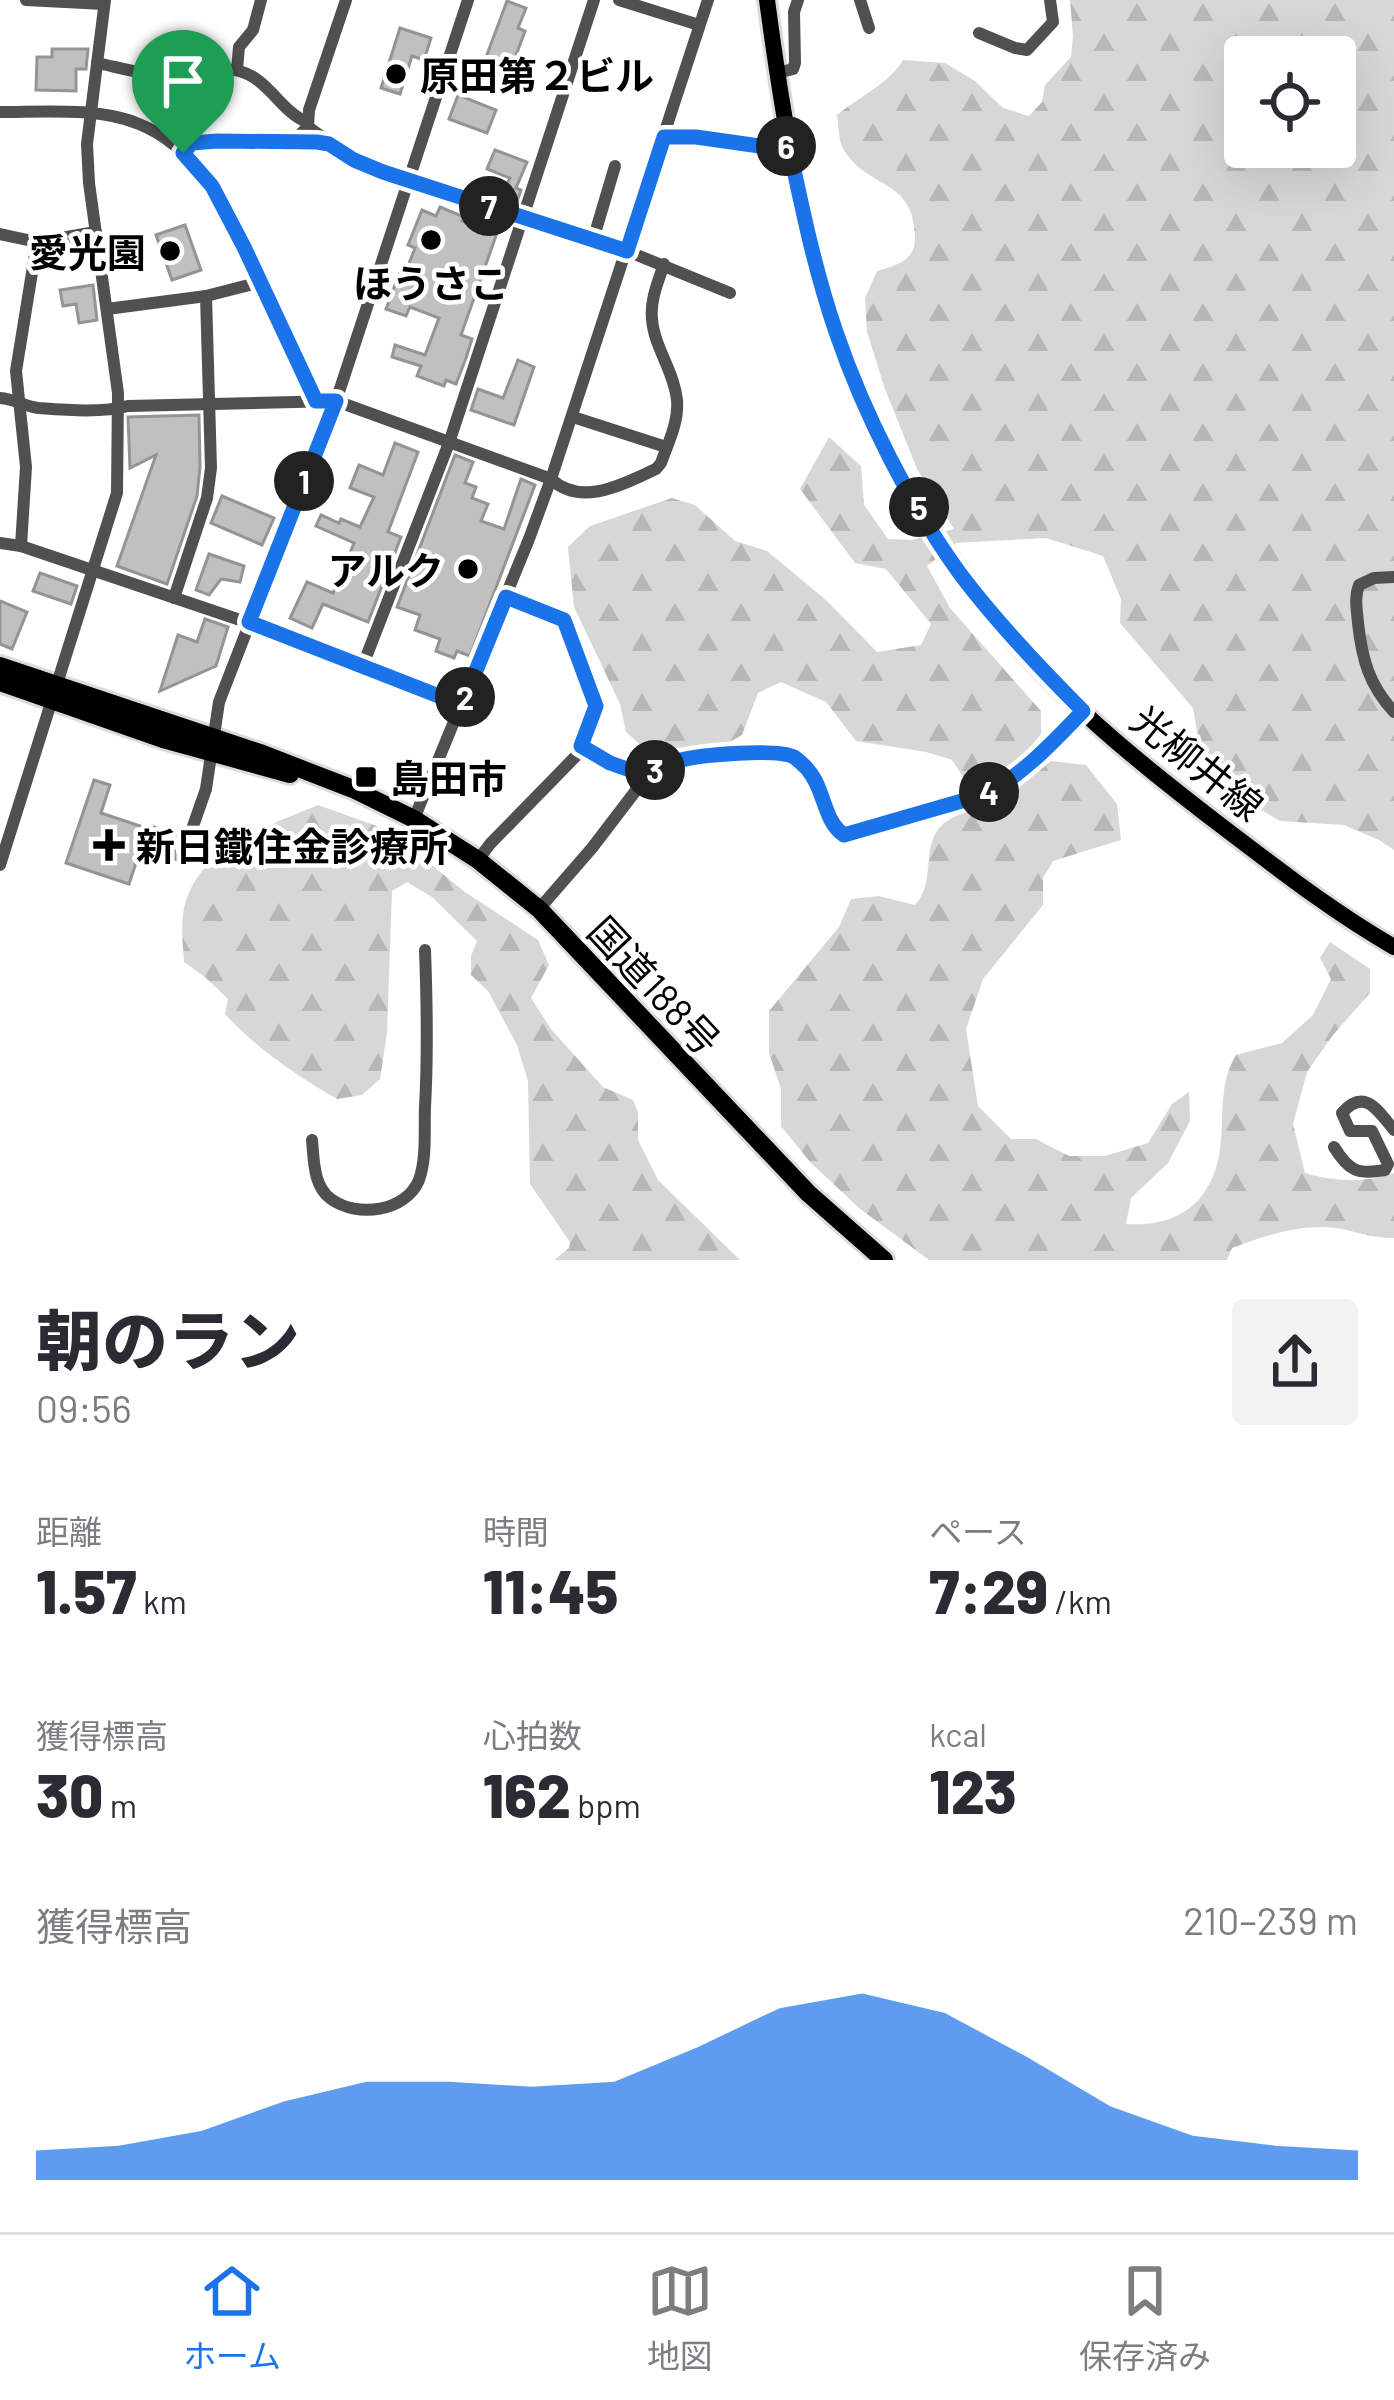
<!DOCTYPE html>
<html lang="ja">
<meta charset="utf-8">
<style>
body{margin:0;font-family:Barlow,"Noto Sans JP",sans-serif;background:#f2f2f3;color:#2b2b33;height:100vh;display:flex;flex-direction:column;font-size:45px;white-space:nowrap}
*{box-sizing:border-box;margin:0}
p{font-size:39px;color:#7c7c81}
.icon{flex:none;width:66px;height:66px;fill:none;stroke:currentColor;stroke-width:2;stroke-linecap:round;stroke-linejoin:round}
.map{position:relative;height:1260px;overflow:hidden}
.panel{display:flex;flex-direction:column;background:#fff;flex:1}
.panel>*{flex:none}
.buttons{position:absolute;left:1224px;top:36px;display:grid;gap:24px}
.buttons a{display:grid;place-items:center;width:132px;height:132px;border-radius:12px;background:#fff;box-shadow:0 12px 48px #0002;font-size:60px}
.pin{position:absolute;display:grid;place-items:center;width:102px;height:102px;color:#fff;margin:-123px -51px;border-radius:50% 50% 50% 0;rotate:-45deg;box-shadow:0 0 12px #0007}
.pin .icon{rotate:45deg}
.km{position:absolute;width:60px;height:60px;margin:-30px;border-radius:50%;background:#222;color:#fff;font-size:33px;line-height:60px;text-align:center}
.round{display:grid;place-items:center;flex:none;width:126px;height:126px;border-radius:12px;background:#f2f2f3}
.overview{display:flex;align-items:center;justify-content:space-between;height:204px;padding:0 36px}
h1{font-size:66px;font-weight:800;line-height:90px}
.metrics{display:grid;grid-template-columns:repeat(3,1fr);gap:18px;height:204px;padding:12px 36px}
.metrics div{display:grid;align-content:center}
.metrics b{font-size:60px;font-weight:800}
.metrics small{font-size:33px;font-weight:400}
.metrics p{font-size:33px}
.chart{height:336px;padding:24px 36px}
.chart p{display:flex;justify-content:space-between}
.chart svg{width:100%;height:216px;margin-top:12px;fill:#1a73e8;opacity:.7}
.dock{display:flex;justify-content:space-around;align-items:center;height:168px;border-top:3px solid #e1e1e2;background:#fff;font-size:33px;color:#7c7c81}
.dock a{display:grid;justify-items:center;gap:6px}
.dock .active{color:#1a73e8}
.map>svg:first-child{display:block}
.forest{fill:url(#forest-firs);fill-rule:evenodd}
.building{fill:#c0c0c0;stroke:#949494;stroke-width:3}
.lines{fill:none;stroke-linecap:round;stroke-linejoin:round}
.major-casing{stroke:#dbdbdb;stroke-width:22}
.highway-casing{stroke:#dbdbdb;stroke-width:24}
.minor{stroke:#505050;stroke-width:12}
.major{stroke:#000;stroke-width:16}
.highway{stroke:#000;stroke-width:18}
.route-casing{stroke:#fff;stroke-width:24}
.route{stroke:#1a73e8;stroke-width:15}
.poi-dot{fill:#000;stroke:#fff;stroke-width:4.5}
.labels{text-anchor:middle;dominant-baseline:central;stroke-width:9;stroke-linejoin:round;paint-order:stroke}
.poi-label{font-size:39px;font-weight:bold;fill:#000;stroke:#fff;text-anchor:start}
.street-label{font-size:39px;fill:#000;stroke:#fff}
</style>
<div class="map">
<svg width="1394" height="1260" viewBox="0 0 1394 1260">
<defs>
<pattern id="forest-firs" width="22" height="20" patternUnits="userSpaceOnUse" patternTransform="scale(3)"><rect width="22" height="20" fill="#d7d7d7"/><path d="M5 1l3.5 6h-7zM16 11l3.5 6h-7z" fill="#b7b7b7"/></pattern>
</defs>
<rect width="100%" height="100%" fill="#fff"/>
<g class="forest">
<path d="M 1070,0 L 1394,0 L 1394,850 L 1379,840 L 1344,825 L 1280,821 L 1214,782 L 1200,749 L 1193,708 L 1120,623 L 1121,599 L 1103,556 L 1046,538 L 956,543 L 927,566 L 950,608 L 1041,711 L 1041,734 L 1008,773 L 965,780 L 952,760 L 926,752 L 856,741 L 826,702 L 781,682 L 758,693 L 742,735 L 723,746 L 645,749 L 626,732 L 620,704 L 574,607 L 568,547 L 590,526 L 672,498 L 695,505 L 735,541 L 767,551 L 826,600 L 877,652 L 921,645 L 931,624 L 886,569 L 855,563 L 800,489 L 829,437 L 861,466 L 864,505 L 888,539 L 912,540 L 954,529 L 917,469 L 885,389 L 867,332 L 865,298 L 877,271 C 897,265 916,261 915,236 C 913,179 871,190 845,152 C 838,142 839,128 837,115 C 859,97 891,82 903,60 L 945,63 L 975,81 L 1003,108 L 1029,116 L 1042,102 L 1045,85 L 1071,57 L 1073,36 ZM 1245,57 L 1335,57 L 1335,147 L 1245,147 Z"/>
<path d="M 1050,761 L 1086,765 L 1117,804 L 1121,840 L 1053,861 L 1043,878 L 1043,905 L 983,979 L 966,1029 L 978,1106 L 1011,1139 L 1036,1139 L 1069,1156 L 1105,1156 L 1148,1143 L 1172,1104 L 1189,1092 L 1190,1121 L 1168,1163 L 1131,1198 L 1126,1224 C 1154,1226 1182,1220 1201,1197 C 1237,1151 1209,1100 1236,1055 L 1282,1043 L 1313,1015 L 1331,979 L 1320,958 L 1330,942 L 1370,969 L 1370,993 L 1333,1035 L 1307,1072 L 1293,1124 L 1305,1173 C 1336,1182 1364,1183 1394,1173 L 1394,1238 C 1371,1238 1358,1232 1337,1228 C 1301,1223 1264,1236 1232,1248 L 1227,1260 L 929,1260 L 859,1208 L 810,1162 L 781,1126 L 781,1089 L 769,1053 L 769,1011 L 839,927 L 851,899 L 879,896 L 915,905 C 937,881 920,846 942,825 C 957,811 986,808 1004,798 C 1020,788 1035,773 1050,761 Z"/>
<path d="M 318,805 L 388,830 L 465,892 L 538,940 L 549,965 L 531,998 L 551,1029 L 603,1087 L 633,1100 L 638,1112 L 638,1140 L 658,1180 L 740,1260 L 554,1260 L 569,1248 L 570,1242 L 530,1184 L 528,1081 L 517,1045 L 488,991 L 471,975 L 471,956 L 477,941 L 432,897 L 407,882 L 392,891 L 387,1033 L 380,1079 L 362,1095 L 337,1099 C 296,1075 257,1049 225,1014 L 228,999 L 205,977 L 184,962 C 183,946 181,929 183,914 C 193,849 266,827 318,805 Z"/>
</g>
<g class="building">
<path d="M 507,1 L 526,8 L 518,28 L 525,31 L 508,77 L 482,68 Z"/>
<path d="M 400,28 L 431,38 L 424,60 L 412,56 L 400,94 L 381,88 Z"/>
<path d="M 52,49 L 88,49 L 86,69 L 76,69 L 76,91 L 36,90 L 37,57 L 52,57 Z"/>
<path d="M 458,95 L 496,110 L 487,133 L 449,119 Z"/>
<path d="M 495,150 L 527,162 L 516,188 L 521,190 L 516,204 L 500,199 L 510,178 L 487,169 Z"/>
<path d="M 440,207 L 464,217 L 462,221 L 497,233 L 461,335 L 472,339 L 466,358 L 456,384 L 446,380 L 444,386 L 417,376 L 421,366 L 392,357 L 395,345 L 425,355 L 439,318 L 410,307 L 406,316 L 386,309 L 399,274 L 404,276 L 415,248 L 408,245 L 422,210 L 436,216 Z"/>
<path d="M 185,225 L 201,270 L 172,280 L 156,235 Z"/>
<path d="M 93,285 L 97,320 L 79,323 L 76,304 L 63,306 L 60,290 Z"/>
<path d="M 518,360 L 534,367 L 514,425 L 471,410 L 478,389 L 503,398 Z"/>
<path d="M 199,415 L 200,467 L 197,496 L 167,584 L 117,566 L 156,455 L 130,468 L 128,417 Z"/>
<path d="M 395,443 L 418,452 L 388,532 L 401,537 L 368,622 L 323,604 L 312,628 L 290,618 L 307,582 L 333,593 L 354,543 L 316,526 L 321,515 L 339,523 L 341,519 L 360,527 L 374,497 L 350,488 L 359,465 L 383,475 Z"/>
<path d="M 455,455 L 473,462 L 465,483 L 476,487 L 472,498 L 488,504 L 481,521 L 504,529 L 521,479 L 535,485 L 470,656 L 457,651 L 454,658 L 436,651 L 440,639 L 415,630 L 420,615 L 397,607 Z"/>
<path d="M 222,496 L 274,518 L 262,545 L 211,523 Z"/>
<path d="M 209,554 L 244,566 L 240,582 L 221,579 L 209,595 L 196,590 Z"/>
<path d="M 40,573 L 77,586 L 71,604 L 33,591 Z"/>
<path d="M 0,601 L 27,612 L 12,649 L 0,644 Z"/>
<path d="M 205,619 L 228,627 L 216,666 L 160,691 L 178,635 L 197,642 Z"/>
<path d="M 94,780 L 110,785 L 101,813 L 152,830 L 154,827 L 179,835 L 174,850 L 177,860 L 141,848 L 129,884 L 66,863 Z"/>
</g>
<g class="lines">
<defs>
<path id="major" d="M 767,0 C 782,112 800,223 835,330 C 872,442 940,556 1018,645 C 1075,711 1146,768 1215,821 C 1273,865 1331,911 1394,947"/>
<g id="highway">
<path d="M 0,666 L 260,753 L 353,789 L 414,819 L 478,860 L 539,909 L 808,1193 L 884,1260"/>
<path d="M 0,682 L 163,739 L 290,774"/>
</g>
</defs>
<use href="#major" class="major-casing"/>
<use href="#highway" class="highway-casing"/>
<g class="minor">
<path d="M 26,0 L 104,4"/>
<path d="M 619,0 L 699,25"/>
<path d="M 860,0 L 869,28"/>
<path d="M 979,33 L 1015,48 L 1027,50 L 1053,22 L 1050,0"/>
<path d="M 97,63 C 121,68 148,76 173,76 C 193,76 219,66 239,71 C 268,78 281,112 307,122"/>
<path d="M 237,70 L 239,47 L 253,30 L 261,0"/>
<path d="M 777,73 L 793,69 L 795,63 L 794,12 L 798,0"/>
<path d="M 0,112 C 42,112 99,107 139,124 C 164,134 187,154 204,176 C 226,205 241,241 257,274 C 277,316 297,358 316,401"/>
<path d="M 308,127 L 354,160 L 383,172 L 627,251 L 730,293"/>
<path d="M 664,137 L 696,137 L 774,148 L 789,146"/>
<path d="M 324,143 L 293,141 L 308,127 L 309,110 L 346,0"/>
<path d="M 183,153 C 203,133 265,141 293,141"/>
<path d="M 0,234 L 37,242 L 96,232"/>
<path d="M 593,240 L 615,166"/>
<path d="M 107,309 L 206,296 L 261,282"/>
<path d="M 0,398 C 14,399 25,406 38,408 C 66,410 102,413 128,406 L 336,401 L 551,479 C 582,508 625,483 656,469 L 661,463 C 668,443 679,422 677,400 C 674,371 654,347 652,319 C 650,300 658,282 664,264"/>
<path d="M 573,417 L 666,447"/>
<path d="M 0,543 L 21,546 L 249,623 L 462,705"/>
<path d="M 21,546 L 26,467 L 16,371 L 37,242"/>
<path d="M 1394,577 L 1374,578 L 1359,585 C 1354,598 1357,609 1358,623 C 1362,659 1369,685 1394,712"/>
<path d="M 174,598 L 207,498 L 211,468 L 206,296"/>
<path d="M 363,665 L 449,443 L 594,0"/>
<path d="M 581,746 L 610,763 L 647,776"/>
<path d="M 414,819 L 529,539 L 551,479 L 708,0"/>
<path d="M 184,852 L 206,789 L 219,702 L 336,401 L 468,0"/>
<path d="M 478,860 L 490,844 L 576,756 L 596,706 L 564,620 L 506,597"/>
<path d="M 0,865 L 117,493 L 118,393 L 89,183 L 87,144 L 105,0"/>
<path d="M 539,909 L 592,848 L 647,776 C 657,768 668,763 681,760 C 701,755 776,749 794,757 C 796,758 807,768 808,770 C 825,789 823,822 844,835 L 985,793 C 1025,773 1053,742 1083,711"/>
<path d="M 312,1140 C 314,1160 313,1186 331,1199 C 357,1218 406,1212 419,1180 C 427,1157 424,1130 425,1107 C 428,1054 427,1003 425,950"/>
<path d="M 1334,1147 C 1349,1171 1357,1175 1385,1170 L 1388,1164 L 1372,1131 L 1350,1131 L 1342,1113 C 1365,1087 1378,1111 1394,1130"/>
</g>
<use href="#major" class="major"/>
<use href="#highway" class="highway"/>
</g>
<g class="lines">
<defs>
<path id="route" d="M 664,137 L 696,137 L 774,148 L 789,146 C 802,208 815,271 836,332 C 864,414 910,505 961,575 C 998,624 1040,668 1083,711 C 1053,742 1025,773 986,794 L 844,835 C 823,821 825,789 808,770 C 807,768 796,758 794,757 C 776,748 701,755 681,760 C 668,763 657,768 647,776 L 610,763 L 581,746 L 596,706 L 564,620 L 506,597 L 462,705 L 249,622 L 336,401 L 316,401 L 244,247 L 212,186 L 183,153 L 192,143 L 217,141 L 317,142 L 329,144 L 354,160 L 383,172 L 627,251 Z"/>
</defs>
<use href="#route" class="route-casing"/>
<use href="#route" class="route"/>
</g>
<g class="poi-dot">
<circle cx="396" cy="74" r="12"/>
<circle cx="431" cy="240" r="12"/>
<circle cx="170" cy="251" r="12"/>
<circle cx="468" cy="569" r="12"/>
<rect x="354" y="765" width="24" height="24" rx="6"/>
<path d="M103 827h12v12h12v12h-12v12h-12v-12h-12v-12h12z"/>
</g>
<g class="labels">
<g class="poi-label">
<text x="420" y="74">原田第２ビル</text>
<text x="146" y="251" text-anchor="end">愛光園</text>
<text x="431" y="282" text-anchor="middle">ほうさこ</text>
<text x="444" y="569" text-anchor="end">アルク</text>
<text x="390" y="777">島田市</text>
<text x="136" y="845">新日鐵住金診療所</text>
</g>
<g class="street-label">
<text transform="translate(1198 762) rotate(39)">光柳井線</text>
<text transform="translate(655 985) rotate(47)">国道188号</text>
</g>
</g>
</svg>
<div class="buttons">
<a><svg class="icon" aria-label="locate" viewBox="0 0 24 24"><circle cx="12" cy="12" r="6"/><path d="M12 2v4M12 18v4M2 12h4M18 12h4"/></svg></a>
</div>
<div class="pin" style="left:183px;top:153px;background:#1e9e55"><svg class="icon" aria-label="arrive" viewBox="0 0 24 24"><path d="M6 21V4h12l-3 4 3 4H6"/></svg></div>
<b class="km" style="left:304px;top:481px">1</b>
<b class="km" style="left:465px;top:697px">2</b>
<b class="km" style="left:655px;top:770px">3</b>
<b class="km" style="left:989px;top:792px">4</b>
<b class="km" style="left:919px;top:507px">5</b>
<b class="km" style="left:786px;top:146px">6</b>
<b class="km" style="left:489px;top:206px">7</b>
</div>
<section class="panel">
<div class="overview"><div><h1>朝のラン</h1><p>09:56</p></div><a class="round"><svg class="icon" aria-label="share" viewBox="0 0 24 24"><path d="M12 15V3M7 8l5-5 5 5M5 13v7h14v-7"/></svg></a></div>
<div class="metrics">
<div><p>距離</p><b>1.57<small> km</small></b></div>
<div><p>時間</p><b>11:45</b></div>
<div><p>ペース</p><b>7:29<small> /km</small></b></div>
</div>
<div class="metrics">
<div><p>獲得標高</p><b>30<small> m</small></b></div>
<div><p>心拍数</p><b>162<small> bpm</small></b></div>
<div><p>kcal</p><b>123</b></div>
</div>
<div class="chart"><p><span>獲得標高</span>210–239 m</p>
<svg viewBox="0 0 160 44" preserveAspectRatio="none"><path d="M0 44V38L10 37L20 34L30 28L40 24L50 24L60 25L70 24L80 17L90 9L100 6L110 10L120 19L130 29L140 35L150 37L160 38V44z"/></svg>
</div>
</section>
<nav class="dock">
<a class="active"><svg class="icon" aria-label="home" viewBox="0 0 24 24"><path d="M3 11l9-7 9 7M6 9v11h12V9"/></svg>ホーム</a>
<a><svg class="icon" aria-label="map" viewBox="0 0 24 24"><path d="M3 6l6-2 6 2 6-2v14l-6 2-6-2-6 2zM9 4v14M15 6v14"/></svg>地図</a>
<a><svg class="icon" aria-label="saved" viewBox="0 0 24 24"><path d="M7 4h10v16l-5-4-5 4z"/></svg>保存済み</a>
</nav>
